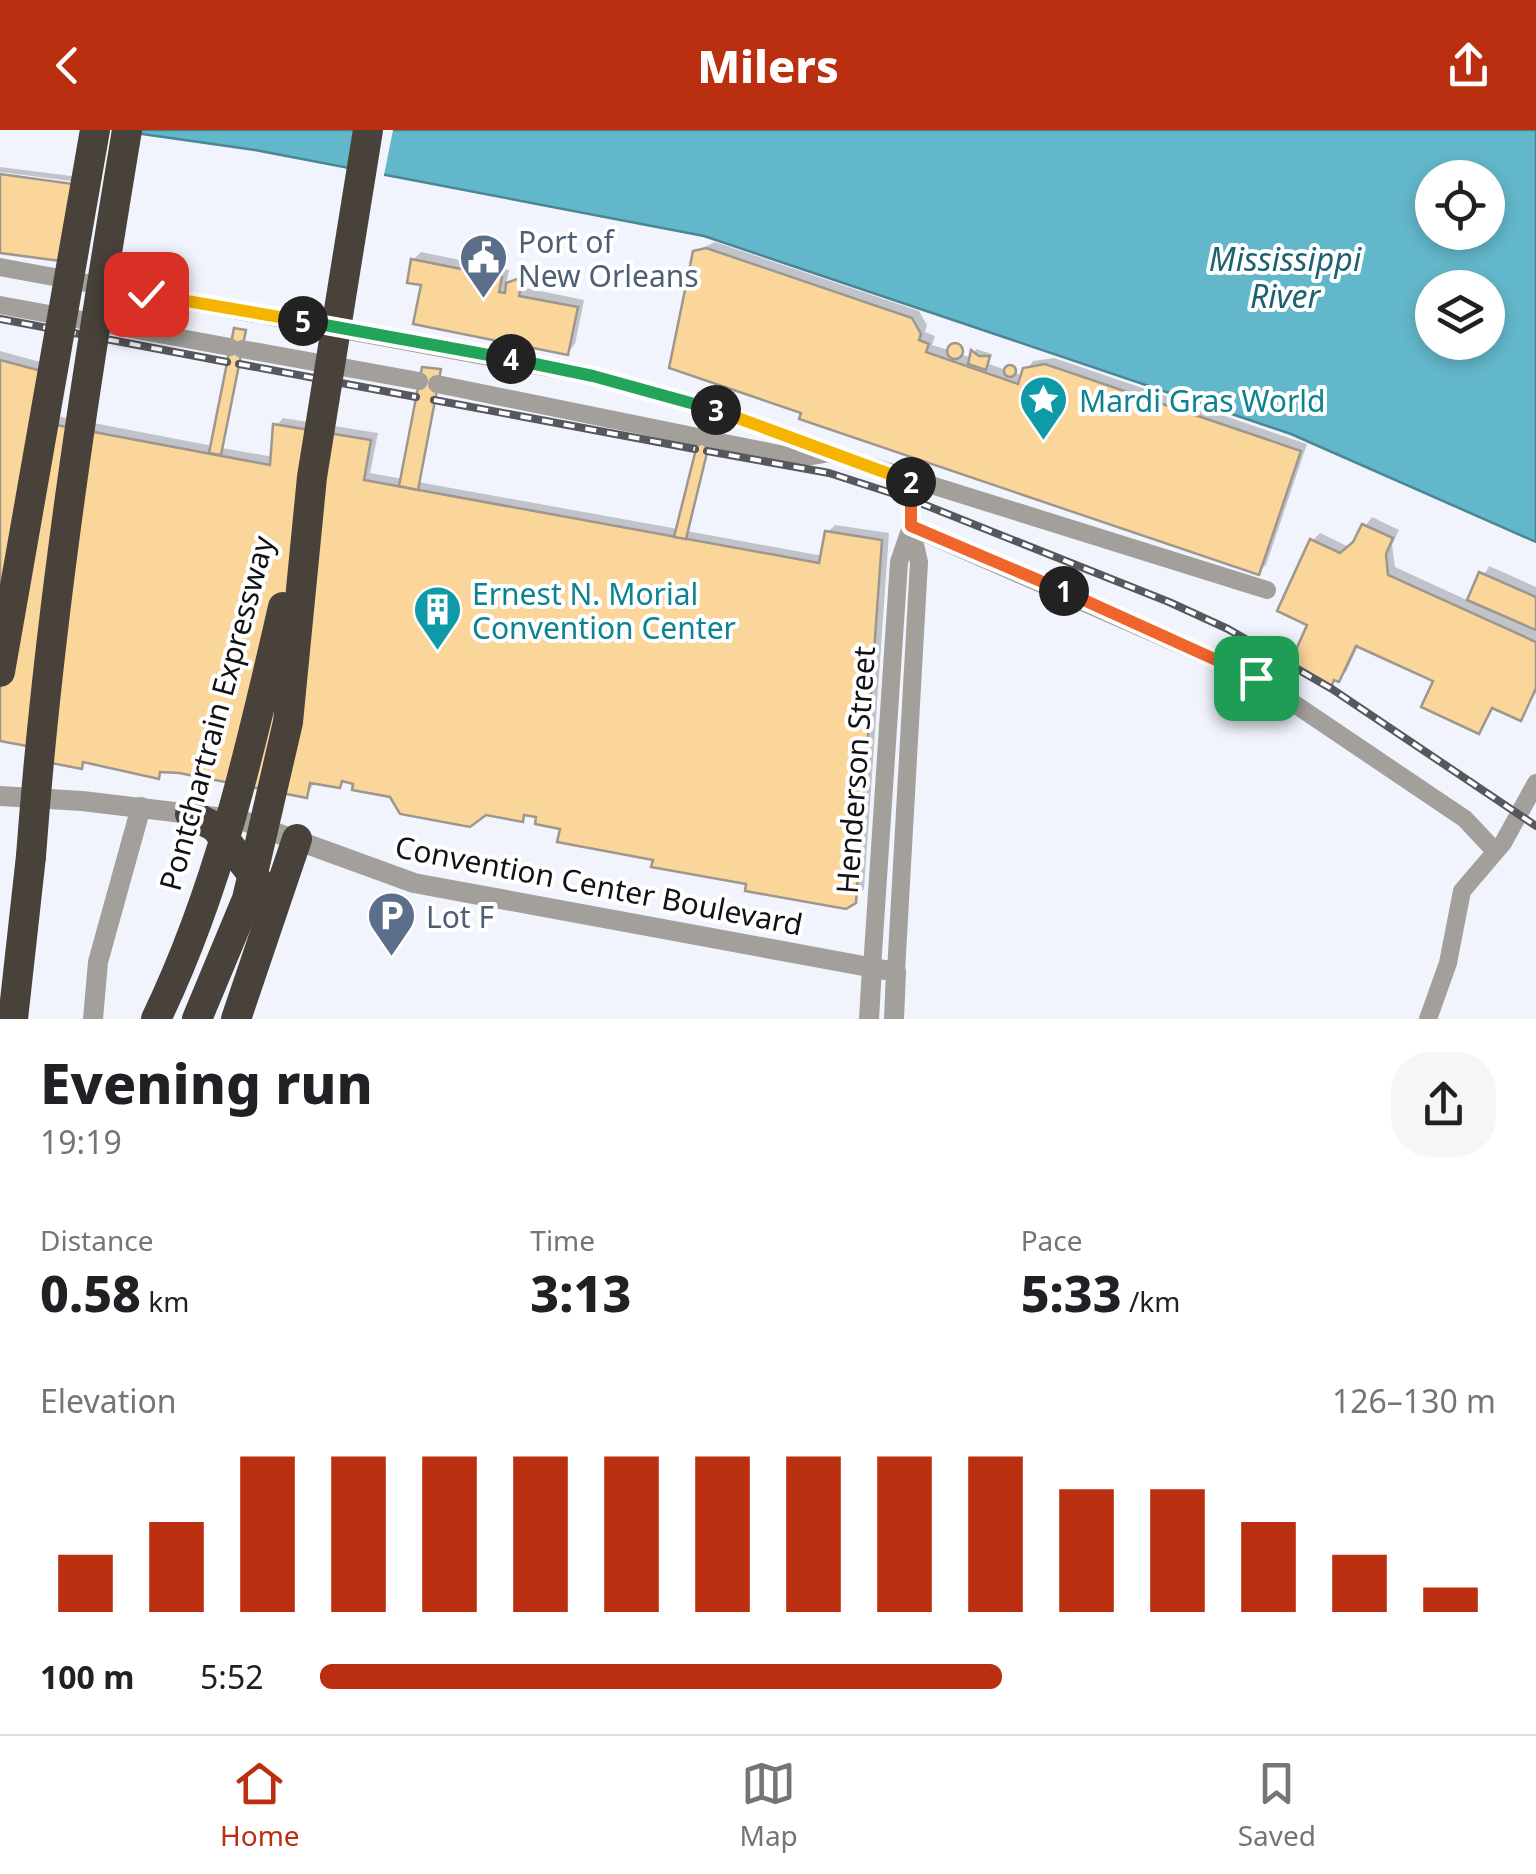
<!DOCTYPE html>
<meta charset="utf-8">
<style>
body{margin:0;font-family:"Noto Sans",sans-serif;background:#f6f6f6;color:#202124;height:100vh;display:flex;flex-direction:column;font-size:38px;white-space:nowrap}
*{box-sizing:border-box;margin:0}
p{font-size:32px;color:#757577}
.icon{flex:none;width:55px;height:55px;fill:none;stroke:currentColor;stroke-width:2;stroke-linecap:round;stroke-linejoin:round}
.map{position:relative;height:889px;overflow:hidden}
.sheet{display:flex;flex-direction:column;background:#fff;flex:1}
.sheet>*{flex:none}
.controls{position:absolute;left:1415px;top:30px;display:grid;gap:20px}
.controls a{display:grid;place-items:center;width:90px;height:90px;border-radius:50%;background:#fff;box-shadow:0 5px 15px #0003;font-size:50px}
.pin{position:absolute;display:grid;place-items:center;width:85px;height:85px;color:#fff;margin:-42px;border-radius:20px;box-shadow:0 5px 15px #0006}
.km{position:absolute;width:50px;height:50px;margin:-25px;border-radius:50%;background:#222;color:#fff;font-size:28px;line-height:50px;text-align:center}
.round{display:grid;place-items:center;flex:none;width:105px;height:105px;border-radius:40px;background:#f6f6f6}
.overview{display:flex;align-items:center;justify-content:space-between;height:170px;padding:0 40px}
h1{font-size:55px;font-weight:800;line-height:75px}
.figures{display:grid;grid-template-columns:repeat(3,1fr);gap:15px;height:170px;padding:10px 40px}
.figures div{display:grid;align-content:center}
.figures b{font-size:50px;font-weight:800}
.figures small{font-size:28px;font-weight:400}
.figures p{font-size:28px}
.chart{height:280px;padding:20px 40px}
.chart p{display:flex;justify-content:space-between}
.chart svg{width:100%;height:180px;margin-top:10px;stroke:#ba2f10;stroke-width:6}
ul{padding:0 40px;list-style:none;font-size:32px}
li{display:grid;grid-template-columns:160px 120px 1fr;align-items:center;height:75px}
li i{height:25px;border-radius:12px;background:#ba2f10}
header{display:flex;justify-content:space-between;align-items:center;height:130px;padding:0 40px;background:#ba2f10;color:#fff;font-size:45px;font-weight:800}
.tab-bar{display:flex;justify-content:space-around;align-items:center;height:140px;border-top:2px solid #e0e0e0;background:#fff;font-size:28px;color:#757577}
.tab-bar a{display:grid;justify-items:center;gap:5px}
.tab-bar .on{color:#ba2f10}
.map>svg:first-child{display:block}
.water{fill:#63b7ca;stroke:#4a8694;stroke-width:2.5;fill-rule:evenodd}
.pier{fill:#f1f4fd}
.shadow{fill:#0003}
.building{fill:#fbd69b;stroke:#9d978d;stroke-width:2.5}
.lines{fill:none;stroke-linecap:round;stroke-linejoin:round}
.minor{stroke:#a39f9b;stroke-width:18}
.tertiary{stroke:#a39f9b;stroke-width:20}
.motorway{stroke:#49423a;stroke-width:30}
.rail-casing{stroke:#56585d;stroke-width:8}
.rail{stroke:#fff;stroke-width:4;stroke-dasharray:11;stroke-linecap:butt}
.motorway-bridge{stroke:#49423a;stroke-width:30}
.split-1-casing{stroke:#fff;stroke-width:20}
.split-2-casing{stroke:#fff;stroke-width:20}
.split-3-casing{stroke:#fff;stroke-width:20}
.split-4-casing{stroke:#fff;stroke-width:20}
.split-5-casing{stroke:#fff;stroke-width:20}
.split-6-casing{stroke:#fff;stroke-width:20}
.split-1{stroke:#f0652b;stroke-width:12}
.split-2{stroke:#f0652b;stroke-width:12}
.split-3{stroke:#f5b400;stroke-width:12}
.split-4{stroke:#22a559;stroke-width:12}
.split-5{stroke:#22a559;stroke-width:12}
.split-6{stroke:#f5b400;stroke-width:12}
.labels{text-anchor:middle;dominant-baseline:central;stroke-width:8;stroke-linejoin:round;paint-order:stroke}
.service-label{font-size:30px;fill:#4e5e75;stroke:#fff;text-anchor:start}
.culture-label{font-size:30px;fill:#0d838f;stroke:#fff;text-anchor:start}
.street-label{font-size:30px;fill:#111216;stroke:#fff}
.water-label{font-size:32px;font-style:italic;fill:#1d6270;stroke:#fff}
</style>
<header><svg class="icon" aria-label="back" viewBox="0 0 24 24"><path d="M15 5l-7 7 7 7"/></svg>Milers<svg class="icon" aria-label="share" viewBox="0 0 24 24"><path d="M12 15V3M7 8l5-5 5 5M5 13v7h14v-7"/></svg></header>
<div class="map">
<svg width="1536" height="889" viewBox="0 0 1536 889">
<rect width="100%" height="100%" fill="#f1f4fd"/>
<path class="water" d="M 114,0 L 1536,0 L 1536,412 L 1291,304 L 704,106 L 255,20 ZM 1432,48 L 1488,48 L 1488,102 L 1432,102 ZM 1432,158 L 1488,158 L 1488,212 L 1432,212 Z"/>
<path class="pier" d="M 356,0 L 393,0 L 383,50 L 348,44 Z"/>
<g class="shadow">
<path d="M 0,37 L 79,47 L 79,52 L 0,42 Z"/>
<path d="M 715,112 L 919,181 L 927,195 L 925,202 L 935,206 L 932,215 L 952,221 L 957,213 L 962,216 L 957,223 L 972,228 L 976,219 L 992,224 L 989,234 L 1023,246 L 1033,231 L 1054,228 L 1307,314 L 1266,435 L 1258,442 L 805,281 L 695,122 Z"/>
<path d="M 421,122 L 509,140 L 505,159 L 529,142 L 526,158 L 584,170 L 575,214 L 568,222 L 424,153 L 413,130 Z"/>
<path d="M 237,199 L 245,200 L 222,318 L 274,327 L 276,296 L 283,288 L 378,303 L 370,343 L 403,349 L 425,237 L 440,239 L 418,352 L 678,399 L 707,288 L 714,289 L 687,401 L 823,426 L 828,402 L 835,395 L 889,403 L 864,759 L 845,777 L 655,728 L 539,685 L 527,683 L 522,689 L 391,665 L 345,649 L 339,655 L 316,651 L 306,665 L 165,639 L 159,646 L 87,630 L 81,636 L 46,617 L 0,609 L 0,221 L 66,239 L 57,286 L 213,316 Z"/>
<path d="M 1372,387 L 1399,400 L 1392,415 L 1395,437 L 1469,471 L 1489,436 L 1536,457 L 1536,563 L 1520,588 L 1495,576 L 1479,601 L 1436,550 L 1359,514 L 1346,542 L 1330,554 L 1311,494 L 1312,411 L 1320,403 L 1349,417 Z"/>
</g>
<g class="building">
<path d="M 0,44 L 73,54 L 61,131 L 0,123 Z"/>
<path d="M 706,118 L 912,188 L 921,204 L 919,210 L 929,214 L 926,222 L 1018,254 L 1023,238 L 1045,234 L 1301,321 L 1259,445 L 799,289 L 801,283 L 669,238 L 693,121 Z"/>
<path d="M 411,129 L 502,147 L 499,162 L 505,163 L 506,153 L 523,147 L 519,166 L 578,177 L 568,225 L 413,194 L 421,155 L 407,153 Z"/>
<path d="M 234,198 L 246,200 L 221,325 L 209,323 Z"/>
<circle cx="955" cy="221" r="8"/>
<path d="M 971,220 L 979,226 L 990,226 L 986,240 L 968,234 Z"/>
<path d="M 0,230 L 60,246 L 51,294 L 270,335 L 273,294 L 371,310 L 364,350 L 819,433 L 825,401 L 882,410 L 856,773 L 846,779 L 745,761 L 746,754 L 651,737 L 653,730 L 557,712 L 560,699 L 535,694 L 536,687 L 524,685 L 523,692 L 486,685 L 470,697 L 400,684 L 390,667 L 352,660 L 353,654 L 342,651 L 340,658 L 310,653 L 307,668 L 179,643 L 160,642 L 159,649 L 83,632 L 82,639 L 41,631 L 43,619 L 0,611 Z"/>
<circle cx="1010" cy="241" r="6"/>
<path d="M 422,237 L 441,239 L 418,360 L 399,356 Z"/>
<path d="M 704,287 L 715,290 L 686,409 L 674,407 Z"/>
<path d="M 1362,394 L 1393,408 L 1386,424 L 1388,445 L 1536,512 L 1536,558 L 1521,591 L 1492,578 L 1479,604 L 1421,577 L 1433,551 L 1356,516 L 1339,552 L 1334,550 L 1331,557 L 1294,540 L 1297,534 L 1291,531 L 1307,495 L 1277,481 L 1310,409 L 1340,423 L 1353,412 Z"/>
<path d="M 1479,442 L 1536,467 L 1536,500 L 1467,470 Z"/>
</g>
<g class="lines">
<g class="minor">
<path d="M 0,137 L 593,246 L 731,284 L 829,323 L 799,328 L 710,310"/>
<path d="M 0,175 L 230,217"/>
<path d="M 242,219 L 419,251"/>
<path d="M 437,254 L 698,307"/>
<path d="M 829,323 L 1267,460"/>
<path d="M 911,397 L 1256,548 L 1465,689 L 1495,721"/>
<path d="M 872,838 L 899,432 L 911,397"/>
<path d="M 896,842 L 919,432 L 911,397 L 911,348"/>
<path d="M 1428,889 L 1448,833 L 1462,761 L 1503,713 L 1536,653"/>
</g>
<g class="tertiary">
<path d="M 0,666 L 82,671 L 241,690 L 414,753 L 896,842 L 894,889"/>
<path d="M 93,889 L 98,832 L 141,677"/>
<path d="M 869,889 L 872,838"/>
</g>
<g class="motorway">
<path d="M 190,684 L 215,697 L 264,759"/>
<path d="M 13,889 L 31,726"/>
<path d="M 236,889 L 297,709"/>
</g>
<defs>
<g id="rail">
<path d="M 0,189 L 227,232"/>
<path d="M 239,234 L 416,267"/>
<path d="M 434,270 L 695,319"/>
<path d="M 707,321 L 829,343 L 910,369 L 1169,472 L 1228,499 L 1332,559 L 1536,696"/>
</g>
</defs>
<use href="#rail" class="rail-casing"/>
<use href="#rail" class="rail"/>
<g class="motorway-bridge">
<path d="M 0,542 L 95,0"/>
<path d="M 31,726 C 49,482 87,241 127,0"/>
<path d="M 156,889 C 219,759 251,617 283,477"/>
<path d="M 197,889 L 247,769 L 288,592 L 312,347 L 368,0"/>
</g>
</g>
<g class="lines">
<defs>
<path id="split-1" d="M 1064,461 L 1256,548"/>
<path id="split-2" d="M 911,352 L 911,396 L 1064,461"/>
<path id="split-3" d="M 716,280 L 911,352"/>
<path id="split-4" d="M 511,229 L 593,246 L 716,280"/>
<path id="split-5" d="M 303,191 L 511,229"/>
<path id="split-6" d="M 146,164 L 303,191"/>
</defs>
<use href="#split-1" class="split-1-casing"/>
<use href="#split-2" class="split-2-casing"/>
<use href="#split-3" class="split-3-casing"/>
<use href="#split-4" class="split-4-casing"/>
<use href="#split-5" class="split-5-casing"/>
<use href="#split-6" class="split-6-casing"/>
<use href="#split-1" class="split-1"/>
<use href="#split-2" class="split-2"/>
<use href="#split-3" class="split-3"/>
<use href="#split-4" class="split-4"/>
<use href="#split-5" class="split-5"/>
<use href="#split-6" class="split-6"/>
</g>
<defs>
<symbol id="civic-pin" viewBox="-11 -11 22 30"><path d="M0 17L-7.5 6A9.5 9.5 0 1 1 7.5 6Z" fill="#5c6f8a" stroke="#fff"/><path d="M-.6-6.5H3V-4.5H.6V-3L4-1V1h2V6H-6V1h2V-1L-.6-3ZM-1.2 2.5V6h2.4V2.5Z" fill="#fff"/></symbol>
<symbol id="sight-pin" viewBox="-11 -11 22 30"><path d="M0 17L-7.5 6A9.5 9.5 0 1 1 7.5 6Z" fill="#0f9aa8" stroke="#fff"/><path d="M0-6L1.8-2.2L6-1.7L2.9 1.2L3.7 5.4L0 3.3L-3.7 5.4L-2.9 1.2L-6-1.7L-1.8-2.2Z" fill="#fff"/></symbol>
<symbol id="building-pin" viewBox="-11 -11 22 30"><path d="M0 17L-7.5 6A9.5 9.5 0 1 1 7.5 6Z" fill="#0f9aa8" stroke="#fff"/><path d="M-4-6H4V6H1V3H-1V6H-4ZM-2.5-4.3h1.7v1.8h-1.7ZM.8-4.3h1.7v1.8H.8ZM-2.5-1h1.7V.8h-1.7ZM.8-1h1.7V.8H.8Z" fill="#fff"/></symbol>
<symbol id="parking-pin" viewBox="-11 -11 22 30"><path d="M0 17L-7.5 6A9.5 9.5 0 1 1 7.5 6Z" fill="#5c6f8a" stroke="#fff"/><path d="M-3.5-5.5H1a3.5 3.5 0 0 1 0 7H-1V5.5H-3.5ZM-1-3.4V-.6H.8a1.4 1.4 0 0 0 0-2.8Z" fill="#fff"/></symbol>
</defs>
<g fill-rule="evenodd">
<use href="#civic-pin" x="456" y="100" width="55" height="75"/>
<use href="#sight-pin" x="1016" y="242" width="55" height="75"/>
<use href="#building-pin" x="410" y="452" width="55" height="75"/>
<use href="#parking-pin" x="364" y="758" width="55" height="75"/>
</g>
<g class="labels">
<g class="service-label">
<text x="518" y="111">Port of<tspan x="518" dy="34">New Orleans</tspan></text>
<text x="426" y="786">Lot F</text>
</g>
<g class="culture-label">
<text x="1079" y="270">Mardi Gras World</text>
<text x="472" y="463">Ernest N. Morial<tspan x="472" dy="34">Convention Center</tspan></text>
</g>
<g class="street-label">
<text transform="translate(216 583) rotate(-75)">Pontchartrain Expressway</text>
<text transform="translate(855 640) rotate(-86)">Henderson Street</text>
<text transform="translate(599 755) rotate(11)">Convention Center Boulevard</text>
</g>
<g class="water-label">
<text x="1285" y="128">Mississippi<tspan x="1285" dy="37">River</tspan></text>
</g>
</g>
</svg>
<div class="controls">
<a><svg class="icon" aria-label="locate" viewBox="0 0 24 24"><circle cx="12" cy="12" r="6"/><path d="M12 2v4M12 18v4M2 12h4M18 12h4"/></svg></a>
<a><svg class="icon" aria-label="layers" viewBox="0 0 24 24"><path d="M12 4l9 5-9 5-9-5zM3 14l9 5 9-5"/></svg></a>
</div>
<div class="pin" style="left:1256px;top:548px;background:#1e9e55"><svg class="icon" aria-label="arrive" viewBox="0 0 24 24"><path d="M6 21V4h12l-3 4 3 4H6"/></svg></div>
<div class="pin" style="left:146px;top:164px;background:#d93025"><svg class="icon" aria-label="check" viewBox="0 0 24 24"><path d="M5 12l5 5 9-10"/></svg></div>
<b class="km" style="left:1064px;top:461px">1</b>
<b class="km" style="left:911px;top:352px">2</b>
<b class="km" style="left:716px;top:280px">3</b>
<b class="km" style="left:511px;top:229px">4</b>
<b class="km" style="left:303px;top:191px">5</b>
</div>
<section class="sheet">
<div class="overview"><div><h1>Evening run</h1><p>19:19</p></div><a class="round"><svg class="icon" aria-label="share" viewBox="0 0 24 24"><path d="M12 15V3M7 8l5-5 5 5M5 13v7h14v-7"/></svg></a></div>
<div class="figures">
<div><p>Distance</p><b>0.58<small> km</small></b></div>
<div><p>Time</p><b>3:13</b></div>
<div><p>Pace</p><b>5:33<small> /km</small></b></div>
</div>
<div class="chart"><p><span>Elevation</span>126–130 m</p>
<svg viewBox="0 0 160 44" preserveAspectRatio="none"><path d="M5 44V30M15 44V22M25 44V6M35 44V6M45 44V6M55 44V6M65 44V6M75 44V6M85 44V6M95 44V6M105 44V6M115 44V14M125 44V14M135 44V22M145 44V30M155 44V38"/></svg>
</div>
<ul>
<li><b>100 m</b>5:52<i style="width:58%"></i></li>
</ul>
</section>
<nav class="tab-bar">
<a class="on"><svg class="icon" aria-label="home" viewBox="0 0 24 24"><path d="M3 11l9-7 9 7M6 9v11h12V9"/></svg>Home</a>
<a><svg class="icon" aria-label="map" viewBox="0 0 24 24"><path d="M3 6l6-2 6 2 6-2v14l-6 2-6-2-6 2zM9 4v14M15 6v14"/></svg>Map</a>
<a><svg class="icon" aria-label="saved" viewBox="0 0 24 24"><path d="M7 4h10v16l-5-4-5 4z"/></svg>Saved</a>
</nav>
